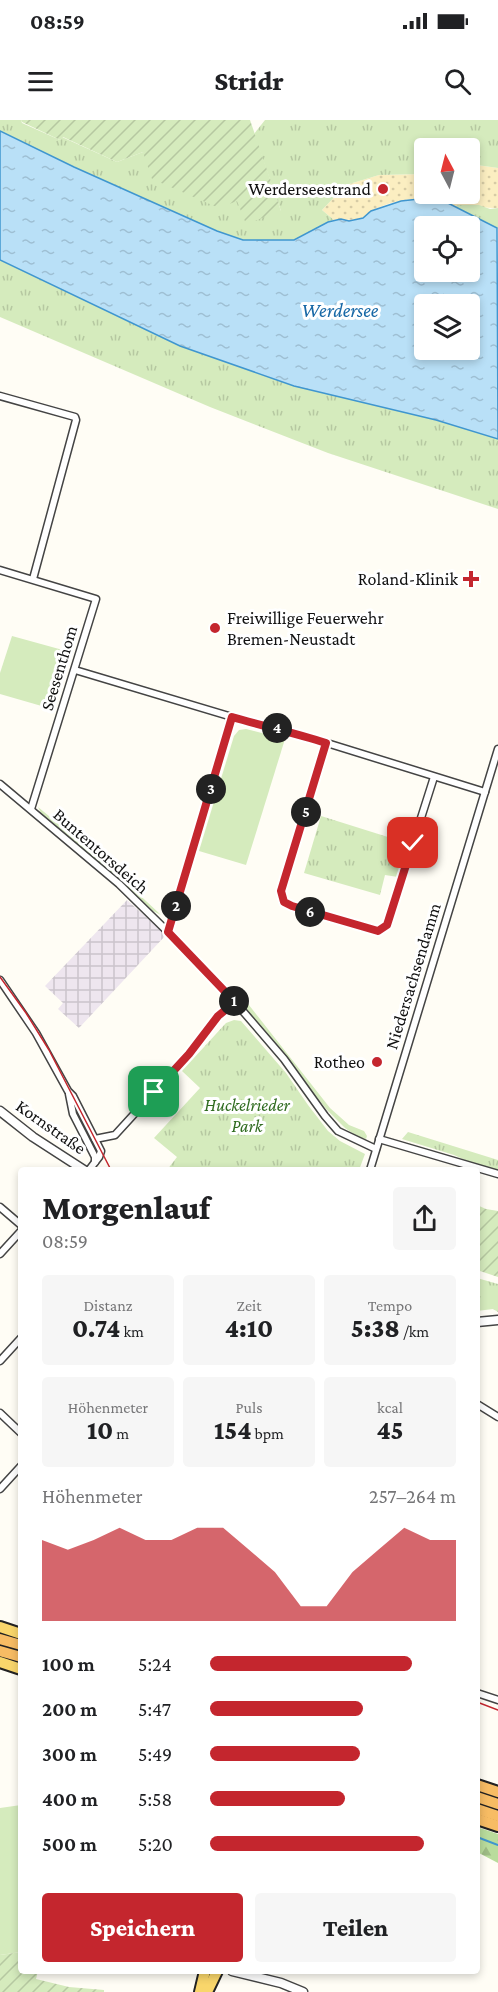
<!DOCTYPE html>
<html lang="de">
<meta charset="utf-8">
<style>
body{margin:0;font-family:"Crimson Pro",serif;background:#f6f6f6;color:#202124;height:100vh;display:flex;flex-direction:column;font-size:22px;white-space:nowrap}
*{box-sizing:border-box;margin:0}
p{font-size:20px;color:#757577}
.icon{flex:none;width:33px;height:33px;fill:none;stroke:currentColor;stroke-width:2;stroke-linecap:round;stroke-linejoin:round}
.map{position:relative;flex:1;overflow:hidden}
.panel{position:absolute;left:18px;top:1047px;width:462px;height:807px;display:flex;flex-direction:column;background:#fff;border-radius:6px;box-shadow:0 3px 9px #0003}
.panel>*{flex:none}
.needle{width:39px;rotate:353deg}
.controls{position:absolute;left:414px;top:18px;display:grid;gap:12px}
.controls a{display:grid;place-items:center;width:66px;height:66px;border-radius:6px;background:#fff;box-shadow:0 3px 9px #0003;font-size:30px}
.pin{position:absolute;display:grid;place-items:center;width:51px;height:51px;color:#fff;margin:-26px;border-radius:12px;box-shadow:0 3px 9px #0006}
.km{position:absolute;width:30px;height:30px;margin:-15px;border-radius:50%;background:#222;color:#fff;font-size:16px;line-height:30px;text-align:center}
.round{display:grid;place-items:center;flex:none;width:63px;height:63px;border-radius:6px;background:#f6f6f6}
.head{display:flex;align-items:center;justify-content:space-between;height:102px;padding:0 24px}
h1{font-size:33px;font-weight:800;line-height:45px}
.figures{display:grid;grid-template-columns:repeat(3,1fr);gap:9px;height:102px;padding:6px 24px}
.figures div{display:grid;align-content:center;border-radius:6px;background:#f6f6f6;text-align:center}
.figures b{font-size:26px;font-weight:800}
.figures small{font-size:16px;font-weight:400}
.figures p{font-size:16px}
.chart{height:168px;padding:12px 24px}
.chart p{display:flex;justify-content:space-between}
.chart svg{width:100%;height:108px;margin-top:6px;fill:#c4262e;opacity:.7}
.button{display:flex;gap:12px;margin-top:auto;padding:12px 24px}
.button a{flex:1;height:69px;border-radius:6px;background:#c4262e;color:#fff;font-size:24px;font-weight:800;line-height:69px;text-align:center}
.button a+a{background:#f6f6f6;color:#202124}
ul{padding:0 24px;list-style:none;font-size:20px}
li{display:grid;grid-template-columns:96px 72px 1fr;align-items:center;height:45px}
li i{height:15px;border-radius:8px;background:#c4262e}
.status{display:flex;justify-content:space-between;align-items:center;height:42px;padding:0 30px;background:#fff;direction:ltr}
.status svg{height:16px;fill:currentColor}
header{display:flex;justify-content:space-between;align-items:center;height:78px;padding:0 24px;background:#fff;font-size:27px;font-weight:800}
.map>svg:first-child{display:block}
.industrial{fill:url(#industrial-grid)}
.grass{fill:#d5ebbd}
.forest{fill:url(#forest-firs)}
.sand{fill:url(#sand-dots)}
.park{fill:url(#park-tufts)}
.garden{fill:url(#garden-furrows)}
.water{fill:url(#water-ripples);stroke:#3f96cf;stroke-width:1.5;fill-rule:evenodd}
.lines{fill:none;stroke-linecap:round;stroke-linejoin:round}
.stream{stroke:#3f96cf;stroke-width:2}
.minor-casing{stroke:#444;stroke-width:9}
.tertiary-casing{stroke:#444;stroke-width:11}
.primary-casing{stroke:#222;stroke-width:14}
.trunk-casing{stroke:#222;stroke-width:14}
.minor{stroke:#fff;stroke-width:6}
.tertiary{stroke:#fff;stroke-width:8}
.primary{stroke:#f9d66b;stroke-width:10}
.trunk{stroke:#f7bc64;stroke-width:10}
.tram{stroke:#c4262e;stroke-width:1.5}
.route-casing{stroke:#fff;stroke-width:12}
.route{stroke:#c4262e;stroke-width:8}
.poi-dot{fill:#c4262e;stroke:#fff;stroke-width:2}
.labels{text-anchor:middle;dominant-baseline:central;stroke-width:6;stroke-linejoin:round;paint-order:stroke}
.poi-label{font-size:18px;fill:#111;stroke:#fff;text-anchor:end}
.street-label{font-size:18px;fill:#111;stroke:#fff}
.park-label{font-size:18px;font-style:italic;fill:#2f6b1f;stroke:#fff}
.water-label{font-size:20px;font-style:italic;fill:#1768a6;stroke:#fff}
</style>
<div class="status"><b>08:59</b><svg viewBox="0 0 49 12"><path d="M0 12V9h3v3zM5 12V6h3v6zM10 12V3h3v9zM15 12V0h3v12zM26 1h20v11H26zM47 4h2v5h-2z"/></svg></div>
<header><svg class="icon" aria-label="menu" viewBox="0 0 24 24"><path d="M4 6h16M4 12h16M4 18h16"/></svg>Stridr<svg class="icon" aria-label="search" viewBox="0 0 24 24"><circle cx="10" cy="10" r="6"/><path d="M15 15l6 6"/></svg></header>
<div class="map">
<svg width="498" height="1872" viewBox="0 0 498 1872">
<defs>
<pattern id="industrial-grid" width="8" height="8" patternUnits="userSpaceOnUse" patternTransform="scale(1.5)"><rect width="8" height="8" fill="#eee6ef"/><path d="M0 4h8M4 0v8" fill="none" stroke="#cbc4cc"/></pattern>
<pattern id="forest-firs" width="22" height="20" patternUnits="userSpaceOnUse" patternTransform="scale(1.5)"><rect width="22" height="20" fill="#b9dc9c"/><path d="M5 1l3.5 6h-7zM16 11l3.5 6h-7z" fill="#9ebc85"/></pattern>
<pattern id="sand-dots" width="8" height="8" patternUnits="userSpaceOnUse" patternTransform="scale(1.5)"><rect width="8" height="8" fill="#fbeec1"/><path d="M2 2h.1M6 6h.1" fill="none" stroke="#d6cba5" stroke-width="1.8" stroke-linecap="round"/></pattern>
<pattern id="park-tufts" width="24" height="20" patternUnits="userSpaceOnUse" patternTransform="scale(1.5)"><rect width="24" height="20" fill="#d5ebbd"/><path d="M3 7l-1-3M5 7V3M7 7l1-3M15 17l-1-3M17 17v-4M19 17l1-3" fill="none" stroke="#b6c8a1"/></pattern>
<pattern id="garden-furrows" width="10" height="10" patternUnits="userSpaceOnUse" patternTransform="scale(1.5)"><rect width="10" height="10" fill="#d5ebbd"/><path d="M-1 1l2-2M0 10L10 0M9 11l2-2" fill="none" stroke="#b6c8a1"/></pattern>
<pattern id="water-ripples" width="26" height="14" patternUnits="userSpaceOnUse" patternTransform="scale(1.5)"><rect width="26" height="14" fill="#b9e0f7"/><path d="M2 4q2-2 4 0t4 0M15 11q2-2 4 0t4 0" fill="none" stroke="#9ebfd3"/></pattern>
</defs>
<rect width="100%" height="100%" fill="#fffdf5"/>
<path class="industrial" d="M 127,780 L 166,815 L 79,908 L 58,889 L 63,883 L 45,866 Z"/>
<g class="grass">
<path d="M 12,516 L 70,532 L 52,589 L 0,574 L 0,553 Z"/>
<path d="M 246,609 L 285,619 L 246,745 L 199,731 L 234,616 L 239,610 Z"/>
<path d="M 38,687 L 102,740 L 161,795 L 153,791 L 100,743 L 41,693 Z"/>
<path d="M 245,880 L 330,988 L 349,1005 L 364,1011 L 367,1016 L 366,1019 L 358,1017 L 345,1008 L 327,990 L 243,886 Z"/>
<path d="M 21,1685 L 21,1832 L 0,1835 L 0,1688 Z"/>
</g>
<path class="forest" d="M 477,1707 L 498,1714 L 498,1743 L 477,1732 Z"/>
<path class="sand" d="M 470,44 L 498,48 L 498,88 C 484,89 469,82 454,87 C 430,74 397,78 373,90 C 369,92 366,97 361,98 C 352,102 343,98 334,100 L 322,90 L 346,65 L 379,55 L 424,54 L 424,74 L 470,74 Z"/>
<g class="park">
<path d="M 0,0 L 21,0 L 22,3 L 60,20 L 62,17 L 117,42 L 143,32 L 237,81 L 281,91 L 254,14 L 265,0 L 498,0 L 498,48 L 470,44 L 470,28 L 424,28 L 424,54 L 379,55 L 346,65 L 322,90 L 334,100 L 328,102 L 294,120 L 243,120 L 217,111 L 74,47 L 0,11 Z"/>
<path d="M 458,85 L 479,85 L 490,89 L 498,88 L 498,109 L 455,87 Z"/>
<path d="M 0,140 L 180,226 L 294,266 L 436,300 L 498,319 L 498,389 L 328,333 L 210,287 L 0,197 Z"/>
<path d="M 321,696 L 407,723 L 398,757 L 385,755 L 380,775 L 304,753 Z"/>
<path d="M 234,900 L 241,901 L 286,953 L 308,985 L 328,1011 L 340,1021 L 365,1034 L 359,1050 L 167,1050 L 177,1037 L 154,1018 L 200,968 L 182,951 L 226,903 Z"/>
<path d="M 408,1012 L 498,1040 L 498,1050 L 476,1045 L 454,1035 L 402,1019 Z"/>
<path d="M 477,1158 L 498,1164 L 498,1192 L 493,1189 L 477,1191 Z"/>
</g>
<g class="garden">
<path d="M 21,0 L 250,0 L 281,91 L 246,104 L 237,81 L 219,88 L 152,59 L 143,32 L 117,42 L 63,17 L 60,20 L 22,2 Z"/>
<path d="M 477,1085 L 486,1089 L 498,1091 L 498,1157 L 477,1150 Z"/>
<path d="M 21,1832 L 21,1851 L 38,1851 L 36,1859 L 69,1867 L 104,1870 L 104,1872 L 0,1872 L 0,1835 Z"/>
</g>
<path class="water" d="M 0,11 L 74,47 L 217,111 L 243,120 L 294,120 L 328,102 L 341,99 L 349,101 L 363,98 L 371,91 L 401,81 L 428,78 L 444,81 L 497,108 L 498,319 L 436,300 L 294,266 L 180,226 L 0,140 ZM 424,106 L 470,106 L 470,152 L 424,152 ZM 424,184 L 470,184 L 470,230 L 424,230 Z"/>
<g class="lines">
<path class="stream" d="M 477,1717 L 498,1725"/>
<defs>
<g id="minor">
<path d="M 0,276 L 75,297 L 76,300 L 33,459"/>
<path d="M 0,450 L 96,479 L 31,689"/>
<path d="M 75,550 L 259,605 L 272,606 L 485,672"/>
<path d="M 326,623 L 281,771 L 284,782 L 292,786 L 375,811 L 381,810 L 387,805 L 434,657"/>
<path d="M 0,664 L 119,764 L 168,812 L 235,882 L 284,939 L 325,996 L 338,1011 L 376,1029"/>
<path d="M 168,812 L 232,597"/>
<path d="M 0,860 L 36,913 L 68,971 L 73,976 L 101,1031 L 99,1037 L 89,1050"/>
<path d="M 69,974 L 73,994 L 95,1037 L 95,1042"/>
<path d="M 95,1019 L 115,1015 L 189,934 L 218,896 L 235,882"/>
<path d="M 379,1019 L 498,1054"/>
<path d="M 370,1050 L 498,629"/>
<path d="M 0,1087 L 21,1105"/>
<path d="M 0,1134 L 21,1111"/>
<path d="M 0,1241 L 21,1218"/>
<path d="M 477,1284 L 498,1297"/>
<path d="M 0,1293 L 21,1313"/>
<path d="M 0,1369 L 21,1346"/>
<path d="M 477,1573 L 498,1580"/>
</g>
<g id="tertiary">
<path d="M 0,991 L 33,1017 L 84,1050"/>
<path d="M 477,1202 L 498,1200"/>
<path d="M 232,1851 L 281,1863 L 303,1872"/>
</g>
<g id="primary">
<path d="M 0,1507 L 21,1514"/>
<path d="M 0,1542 L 21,1549"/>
<path d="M 200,1872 L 205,1851"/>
<path d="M 207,1872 L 217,1851"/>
</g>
<g id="trunk">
<path d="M 0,1519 L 21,1525"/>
<path d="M 0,1531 L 21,1537"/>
<path d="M 477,1665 L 498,1672"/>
<path d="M 477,1677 L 498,1684"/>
<path d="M 477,1689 L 498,1696"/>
<path d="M 477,1699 L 498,1706"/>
</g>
</defs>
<use href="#minor" class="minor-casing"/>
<use href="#tertiary" class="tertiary-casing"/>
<use href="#primary" class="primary-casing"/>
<use href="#trunk" class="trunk-casing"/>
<use href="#minor" class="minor"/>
<use href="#tertiary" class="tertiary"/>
<use href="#primary" class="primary"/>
<use href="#trunk" class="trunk"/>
<g class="tram">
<path d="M 0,857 L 26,893 L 49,930 L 111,1050"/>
<path d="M 477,1582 L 498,1590"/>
</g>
</g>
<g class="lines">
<defs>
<path id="route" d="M 154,972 L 189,934 L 218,896 L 235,882 L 168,812 L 232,597 C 263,606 295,613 326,623 L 281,771 L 284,782 L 292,786 L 378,811 L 387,805 L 413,723"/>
</defs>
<use href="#route" class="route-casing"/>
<use href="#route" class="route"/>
</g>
<g class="poi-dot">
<circle cx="383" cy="69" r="6"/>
<path d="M468 450h6v6h6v6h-6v6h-6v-6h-6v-6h6z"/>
<circle cx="215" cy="508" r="6"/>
<circle cx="377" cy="942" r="6"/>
</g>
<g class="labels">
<g class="poi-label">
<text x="371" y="69">Werderseestrand</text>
<text x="458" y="459">Roland-Klinik</text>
<text x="227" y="498" text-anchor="start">Freiwillige Feuerwehr<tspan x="227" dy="21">Bremen-Neustadt</tspan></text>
<text x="365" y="942">Rotheo</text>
</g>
<g class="street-label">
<text transform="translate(59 548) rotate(-73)">Seesenthom</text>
<text transform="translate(101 731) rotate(41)">Buntentorsdeich</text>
<text transform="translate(413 856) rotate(-73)">Niedersachsendamm</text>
<text transform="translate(51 1007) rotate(35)">Kornstraße</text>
</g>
<g class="park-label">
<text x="247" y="985">Huckelrieder<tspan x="247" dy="21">Park</tspan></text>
</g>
<g class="water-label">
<text x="340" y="190">Werdersee</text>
</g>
</g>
</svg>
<div class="controls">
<a><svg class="needle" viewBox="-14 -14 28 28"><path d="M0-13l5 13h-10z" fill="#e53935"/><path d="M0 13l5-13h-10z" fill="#757577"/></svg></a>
<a><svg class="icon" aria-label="locate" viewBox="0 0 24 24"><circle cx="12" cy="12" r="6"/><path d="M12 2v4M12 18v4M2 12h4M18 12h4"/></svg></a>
<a><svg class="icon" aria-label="layers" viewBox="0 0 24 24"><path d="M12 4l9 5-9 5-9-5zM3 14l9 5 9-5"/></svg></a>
</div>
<div class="pin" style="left:154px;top:972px;background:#1e9e55"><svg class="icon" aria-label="arrive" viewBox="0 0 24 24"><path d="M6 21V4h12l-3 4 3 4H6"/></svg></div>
<div class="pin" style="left:413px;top:723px;background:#d93025"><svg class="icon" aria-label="check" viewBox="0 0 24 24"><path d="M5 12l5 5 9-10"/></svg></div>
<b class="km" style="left:234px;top:881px">1</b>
<b class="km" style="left:176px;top:786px">2</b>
<b class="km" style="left:211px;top:669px">3</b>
<b class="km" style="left:277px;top:608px">4</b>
<b class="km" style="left:306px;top:692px">5</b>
<b class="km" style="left:310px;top:792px">6</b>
<section class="panel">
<div class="head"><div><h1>Morgenlauf</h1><p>08:59</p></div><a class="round"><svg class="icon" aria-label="share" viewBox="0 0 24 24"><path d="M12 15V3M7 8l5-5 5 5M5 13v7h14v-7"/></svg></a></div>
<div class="figures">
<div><p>Distanz</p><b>0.74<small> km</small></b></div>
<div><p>Zeit</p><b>4:10</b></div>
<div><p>Tempo</p><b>5:38<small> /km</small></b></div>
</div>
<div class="figures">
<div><p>Höhenmeter</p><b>10<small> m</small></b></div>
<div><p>Puls</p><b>154<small> bpm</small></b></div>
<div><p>kcal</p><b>45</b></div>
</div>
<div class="chart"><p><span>Höhenmeter</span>257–264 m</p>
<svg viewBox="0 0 160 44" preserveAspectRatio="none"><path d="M0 44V11L10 15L20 11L30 6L40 11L50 11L60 6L70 6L80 15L90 24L100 38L110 38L120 24L130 15L140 6L150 11L160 11V44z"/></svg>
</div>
<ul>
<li><b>100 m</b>5:24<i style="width:82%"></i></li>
<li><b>200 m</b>5:47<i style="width:62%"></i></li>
<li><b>300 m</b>5:49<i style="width:61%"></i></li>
<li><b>400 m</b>5:58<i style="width:55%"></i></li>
<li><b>500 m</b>5:20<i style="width:87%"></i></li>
</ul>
<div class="button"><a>Speichern</a><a>Teilen</a></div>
</section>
</div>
